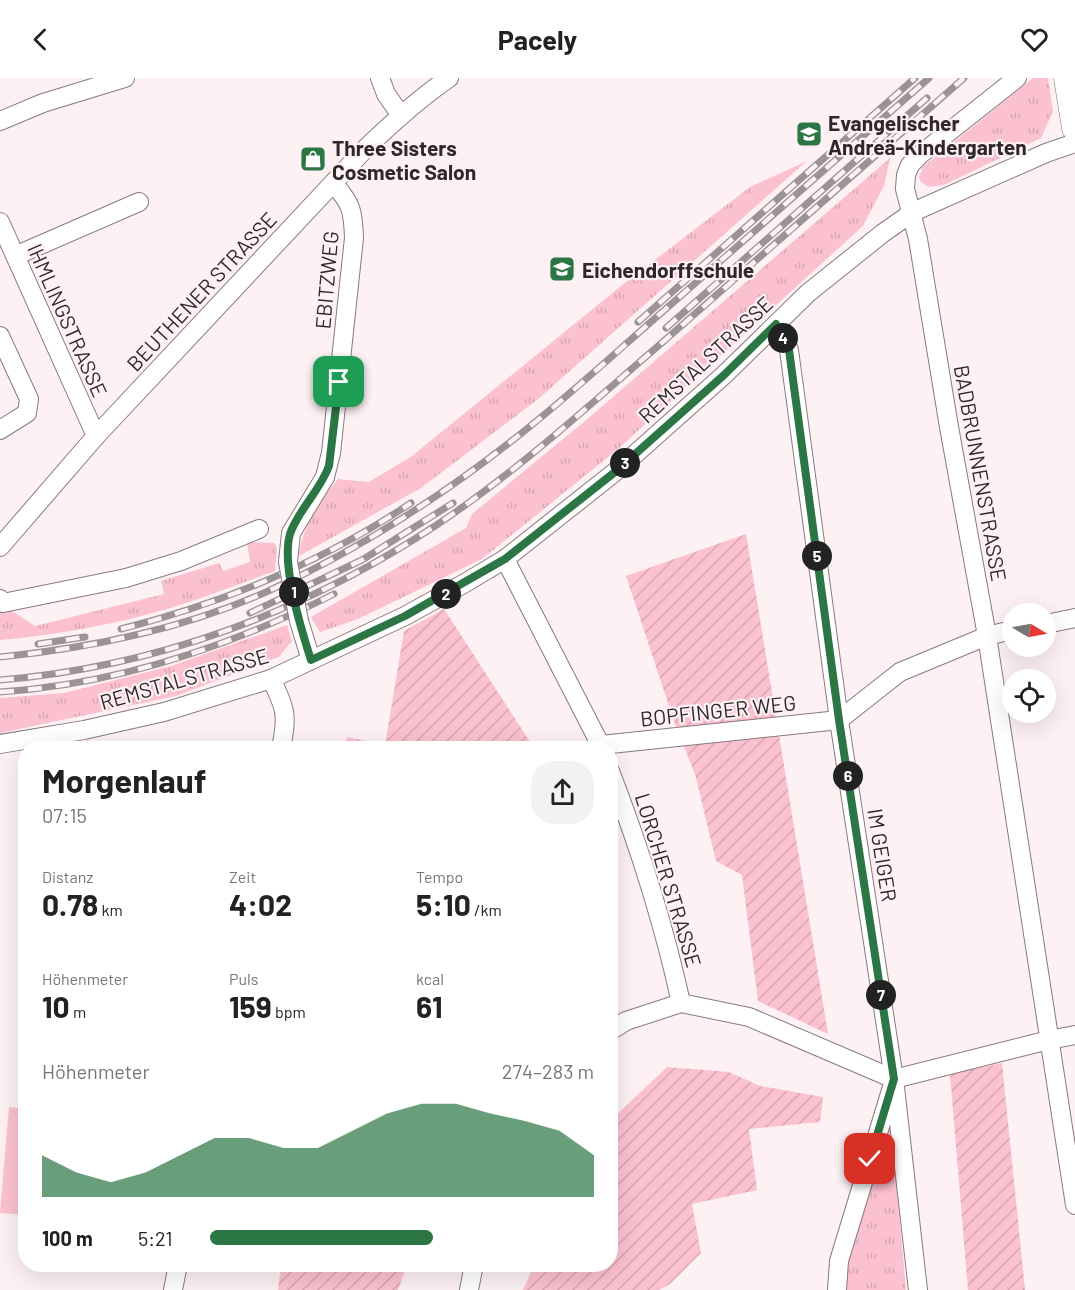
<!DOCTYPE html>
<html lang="de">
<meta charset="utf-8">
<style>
body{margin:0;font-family:Barlow,sans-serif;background:#f2f2f2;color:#222;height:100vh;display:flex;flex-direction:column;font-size:22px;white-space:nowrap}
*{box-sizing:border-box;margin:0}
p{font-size:20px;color:#767676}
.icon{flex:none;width:33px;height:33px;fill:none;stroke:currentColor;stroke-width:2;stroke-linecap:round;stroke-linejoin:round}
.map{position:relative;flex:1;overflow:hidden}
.drawer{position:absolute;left:18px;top:663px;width:600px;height:531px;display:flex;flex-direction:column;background:#fff;border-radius:24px;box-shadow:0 6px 24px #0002}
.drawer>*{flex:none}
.needle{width:39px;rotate:100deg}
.controls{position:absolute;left:1002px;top:525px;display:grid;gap:12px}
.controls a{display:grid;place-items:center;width:54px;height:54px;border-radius:50%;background:#fff;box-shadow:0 6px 24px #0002;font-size:30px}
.pin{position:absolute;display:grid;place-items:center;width:51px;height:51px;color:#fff;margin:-26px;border-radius:12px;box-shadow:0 3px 9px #0006}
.km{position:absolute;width:30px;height:30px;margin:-15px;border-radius:50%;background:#222;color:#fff;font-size:16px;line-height:30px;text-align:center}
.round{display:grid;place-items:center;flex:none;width:63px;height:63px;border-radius:24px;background:#f2f2f2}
.summary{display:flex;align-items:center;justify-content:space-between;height:102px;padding:0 24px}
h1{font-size:33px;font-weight:700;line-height:45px}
.stats{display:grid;grid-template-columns:repeat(3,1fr);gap:9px;height:102px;padding:6px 24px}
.stats div{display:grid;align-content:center}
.stats b{font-size:30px;font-weight:700}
.stats small{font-size:16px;font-weight:400}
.stats p{font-size:16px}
.chart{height:168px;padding:12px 24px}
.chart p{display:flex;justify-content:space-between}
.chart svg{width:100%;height:108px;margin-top:6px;fill:#2b7644;opacity:.7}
ul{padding:0 24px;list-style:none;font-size:20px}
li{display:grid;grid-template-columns:96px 72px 1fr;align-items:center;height:45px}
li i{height:15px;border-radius:8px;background:#2b7644}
header{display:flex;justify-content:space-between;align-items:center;height:78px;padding:0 24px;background:#fff;font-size:27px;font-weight:700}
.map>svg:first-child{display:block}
.grass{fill:url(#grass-tufts)}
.garden{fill:url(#garden-furrows)}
.pitch{fill:#fcc1d0}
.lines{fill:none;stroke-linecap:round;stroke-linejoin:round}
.minor-casing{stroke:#887a7d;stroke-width:20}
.secondary-casing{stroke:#887a7d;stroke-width:27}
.minor{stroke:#fff;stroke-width:18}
.secondary{stroke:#fff;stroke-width:26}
.rail-casing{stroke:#9c9395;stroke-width:7}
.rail{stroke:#fdf1f3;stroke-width:4.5;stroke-dasharray:14;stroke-linecap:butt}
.minor-bridge-casing{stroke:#887a7d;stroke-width:20;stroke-linecap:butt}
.minor-bridge{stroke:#fff;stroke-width:18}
.route-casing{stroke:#fff;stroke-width:12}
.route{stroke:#2b7644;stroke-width:8}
.labels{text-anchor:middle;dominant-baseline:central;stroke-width:4.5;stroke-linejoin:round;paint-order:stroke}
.poi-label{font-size:21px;font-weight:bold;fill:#2e282a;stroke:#fdf1f3;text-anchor:start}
.street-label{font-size:21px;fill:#2e282a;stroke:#fdf1f3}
</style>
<header><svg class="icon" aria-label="back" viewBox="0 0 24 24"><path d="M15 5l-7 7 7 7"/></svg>Pacely<svg class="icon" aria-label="heart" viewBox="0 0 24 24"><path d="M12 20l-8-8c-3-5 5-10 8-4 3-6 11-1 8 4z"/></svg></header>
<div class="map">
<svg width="1075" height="1212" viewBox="0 0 1075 1212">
<defs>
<pattern id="grass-tufts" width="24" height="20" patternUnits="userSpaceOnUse" patternTransform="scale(1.5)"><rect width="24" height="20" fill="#fcc1d0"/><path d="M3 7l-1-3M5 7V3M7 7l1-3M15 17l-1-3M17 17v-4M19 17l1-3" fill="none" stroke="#d8a6b3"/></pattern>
<pattern id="garden-furrows" width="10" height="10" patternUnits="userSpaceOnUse" patternTransform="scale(1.5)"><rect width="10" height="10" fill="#fcc1d0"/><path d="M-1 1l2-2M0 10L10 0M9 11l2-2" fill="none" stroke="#d8a6b3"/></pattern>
</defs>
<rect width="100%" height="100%" fill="#fdf1f3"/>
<g class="grass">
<path d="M 1033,0 L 1048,0 L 1053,33 L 1041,60 L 944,107 L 929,109 L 921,104 L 919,99 L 923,89 Z"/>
<path d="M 890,80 L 884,108 L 863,148 L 618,371 L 482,481 L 358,541 L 320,554 L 311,539 L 466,450 L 472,436 L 585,343 Z"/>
<path d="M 807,83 L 537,322 L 421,410 L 299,478 C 301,451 321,421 338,401 L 369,404 L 412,378 L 621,208 L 750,109 Z"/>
<path d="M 247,464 L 275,465 L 277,471 L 275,493 C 239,506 203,520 167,531 C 112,547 56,557 0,562 L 0,525 L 35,548 L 164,516 L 161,503 L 219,485 L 223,493 L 250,484 Z"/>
<path d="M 287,547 L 292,563 L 279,579 L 176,618 L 0,655 L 0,620 L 64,615 L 171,588 Z"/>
<path d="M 890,1034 L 906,1212 L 844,1212 L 847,1181 Z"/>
</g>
<g class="garden">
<path d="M 746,456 L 828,956 L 758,923 L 742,797 L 716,783 L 695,696 L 675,646 L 626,498 Z"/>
<path d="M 444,531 L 534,670 L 344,670 L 347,659 L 385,667 L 404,553 Z"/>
<path d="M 1002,985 L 1025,1212 L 968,1212 L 950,996 Z"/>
<path d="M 667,989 L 729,994 L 760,1008 L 823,1019 L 820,1044 L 749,1051 L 757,1112 L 692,1126 L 701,1175 L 670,1206 L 659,1212 L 523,1212 L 534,1187 L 610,1186 L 611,1042 Z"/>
<path d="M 281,1187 L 281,1186 L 407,1187 L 398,1212 L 278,1212 Z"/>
</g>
<path class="pitch" d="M 9,1029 L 25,1031 L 25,1137 L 0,1135 Z"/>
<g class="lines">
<defs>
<g id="minor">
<path d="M 380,0 L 386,16 L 400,36"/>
<path d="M 1017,0 L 921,76 L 910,87 L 906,97 L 905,111 L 918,161 L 949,349 L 987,558 L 1075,1127"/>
<path d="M 0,43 L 43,25 L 125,0"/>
<path d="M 0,144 L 96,358"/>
<path d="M 15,178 L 139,124"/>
<path d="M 776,246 L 789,272 L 839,642 L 894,1001 L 918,1212"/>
<path d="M 0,258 L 29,321 L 27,335 L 0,352"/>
<path d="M 0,469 L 96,358 L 365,71 C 392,45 418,21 449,0"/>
<path d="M 505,481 L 602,670"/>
<path d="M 288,484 L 291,455 L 325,399 L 331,375 L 354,160 C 353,133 352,126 333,105"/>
<path d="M 0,521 L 3,525 L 126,500 L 181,483 L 259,451"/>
<path d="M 299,543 L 311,582"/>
<path d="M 1046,546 L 1075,540"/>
<path d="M 271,601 C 286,630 288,639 281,670"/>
<path d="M 0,666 L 84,652 L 164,634 L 271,601 L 405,538 L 465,505 L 505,481 L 615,394 L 724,297 L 808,215 L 883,155 L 913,134 L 1046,75 L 1075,65"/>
<path d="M 601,667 L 839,642 L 900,594 L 987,558 L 1012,552"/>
<path d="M 610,693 C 639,768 664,847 681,925"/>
<path d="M 610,953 L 626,943 L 681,925 L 749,939 L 894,1001"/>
<path d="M 894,1001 L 1049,962 L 1075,957"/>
<path d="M 173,1212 L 178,1186"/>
<path d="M 469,1212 L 474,1186"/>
<path d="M 837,1212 L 839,1183 L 892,1009"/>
</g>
<path id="secondary" d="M 1067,0 L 1075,50"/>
</defs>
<use href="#minor" class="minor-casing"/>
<use href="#secondary" class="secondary-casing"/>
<use href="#minor" class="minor"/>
<use href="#secondary" class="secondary"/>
<defs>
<g id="rail">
<path d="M 638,244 L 915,0"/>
<path d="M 666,250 L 927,20"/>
<path d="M 250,535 L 362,482 L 453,425"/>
<path d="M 121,551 C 224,525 322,484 411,425"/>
<path d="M 38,566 L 85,559"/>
<path d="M 0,579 C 90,570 183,551 266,514 C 359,472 444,417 523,354 C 576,312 625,266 676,222 C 760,148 845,74 929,0"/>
<path d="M 0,602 C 156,589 304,534 435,448 C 514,396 585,331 657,269 C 760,180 861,89 964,0"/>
<path d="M 0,614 C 117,606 229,569 334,516"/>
</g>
</defs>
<use href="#rail" class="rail-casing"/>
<use href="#rail" class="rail"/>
<defs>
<path id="minor-bridge" d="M 288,484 L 299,543"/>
</defs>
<use href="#minor-bridge" class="minor-bridge-casing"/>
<use href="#minor-bridge" class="minor-bridge"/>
</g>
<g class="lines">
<defs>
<path id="route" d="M 339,304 L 329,388 C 320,413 298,432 290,456 C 281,487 301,551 311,582 L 405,538 L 505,481 L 615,394 L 724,297 L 776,246 L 789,272 L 839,642 L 894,1001 L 870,1081"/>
</defs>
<use href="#route" class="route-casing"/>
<use href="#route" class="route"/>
</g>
<defs>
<symbol id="school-square" viewBox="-11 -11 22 22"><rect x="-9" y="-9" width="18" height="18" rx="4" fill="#2b7644" stroke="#fdf1f3"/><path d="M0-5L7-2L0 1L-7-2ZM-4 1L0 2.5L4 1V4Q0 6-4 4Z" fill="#fff"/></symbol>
<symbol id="shop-square" viewBox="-11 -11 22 22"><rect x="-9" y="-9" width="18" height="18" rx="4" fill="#2b7644" stroke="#fdf1f3"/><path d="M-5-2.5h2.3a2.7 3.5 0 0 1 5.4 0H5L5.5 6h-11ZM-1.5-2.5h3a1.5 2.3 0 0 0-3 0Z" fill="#fff"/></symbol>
</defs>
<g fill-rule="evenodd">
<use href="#school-square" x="794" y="41" width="30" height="30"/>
<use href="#shop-square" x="298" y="66" width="30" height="30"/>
<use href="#school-square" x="547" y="176" width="30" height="30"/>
</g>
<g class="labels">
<g class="poi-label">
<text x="828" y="44">Evangelischer<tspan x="828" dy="24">Andreä-Kindergarten</tspan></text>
<text x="332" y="69">Three Sisters<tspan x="332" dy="24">Cosmetic Salon</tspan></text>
<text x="582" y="191">Eichendorffschule</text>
</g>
<g class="street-label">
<text transform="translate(326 202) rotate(-85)">EBITZWEG</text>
<text transform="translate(201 213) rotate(-47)">BEUTHENER STRASSE</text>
<text transform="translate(68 242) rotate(66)">IHMLINGSTRASSE</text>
<text transform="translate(705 281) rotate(-43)">REMSTALSTRASSE</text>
<text transform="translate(981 395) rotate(80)">BADBRUNNENSTRASSE</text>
<text transform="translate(184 600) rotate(-16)">REMSTALSTRASSE</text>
<text transform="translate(718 632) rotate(-6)">BOPFINGER WEG</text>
<text transform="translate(883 777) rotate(81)">IM GEIGER</text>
<text transform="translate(669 802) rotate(73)">LORCHER STRASSE</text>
</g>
</g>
</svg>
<div class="controls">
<a><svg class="needle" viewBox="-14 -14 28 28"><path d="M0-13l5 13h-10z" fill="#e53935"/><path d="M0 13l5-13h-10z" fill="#767676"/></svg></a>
<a><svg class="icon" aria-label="locate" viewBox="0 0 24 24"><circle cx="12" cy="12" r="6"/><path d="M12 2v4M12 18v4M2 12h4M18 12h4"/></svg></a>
</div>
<div class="pin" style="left:339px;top:304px;background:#1e9e55"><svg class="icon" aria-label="arrive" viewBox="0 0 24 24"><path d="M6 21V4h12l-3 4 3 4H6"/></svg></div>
<div class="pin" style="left:870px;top:1081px;background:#d93025"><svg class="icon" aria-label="check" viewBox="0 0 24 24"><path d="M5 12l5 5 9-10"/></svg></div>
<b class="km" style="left:294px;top:514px">1</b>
<b class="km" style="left:446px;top:516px">2</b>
<b class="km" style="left:625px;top:385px">3</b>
<b class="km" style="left:783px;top:260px">4</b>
<b class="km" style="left:817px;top:478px">5</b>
<b class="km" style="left:848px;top:698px">6</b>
<b class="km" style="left:881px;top:917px">7</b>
<section class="drawer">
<div class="summary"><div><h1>Morgenlauf</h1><p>07:15</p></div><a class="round"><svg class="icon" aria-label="share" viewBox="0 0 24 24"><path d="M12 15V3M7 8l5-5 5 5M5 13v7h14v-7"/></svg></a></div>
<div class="stats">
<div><p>Distanz</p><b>0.78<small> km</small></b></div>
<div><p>Zeit</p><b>4:02</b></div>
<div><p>Tempo</p><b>5:10<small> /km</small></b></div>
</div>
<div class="stats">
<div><p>Höhenmeter</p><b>10<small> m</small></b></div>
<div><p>Puls</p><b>159<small> bpm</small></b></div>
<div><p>kcal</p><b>61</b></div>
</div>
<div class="chart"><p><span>Höhenmeter</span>274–283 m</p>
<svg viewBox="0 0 160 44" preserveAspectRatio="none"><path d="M0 44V27L10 34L20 38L30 34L40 27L50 20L60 20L70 24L80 24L90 17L100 10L110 6L120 6L130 10L140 13L150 17L160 27V44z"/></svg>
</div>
<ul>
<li><b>100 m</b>5:21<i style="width:58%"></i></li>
</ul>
</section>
</div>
